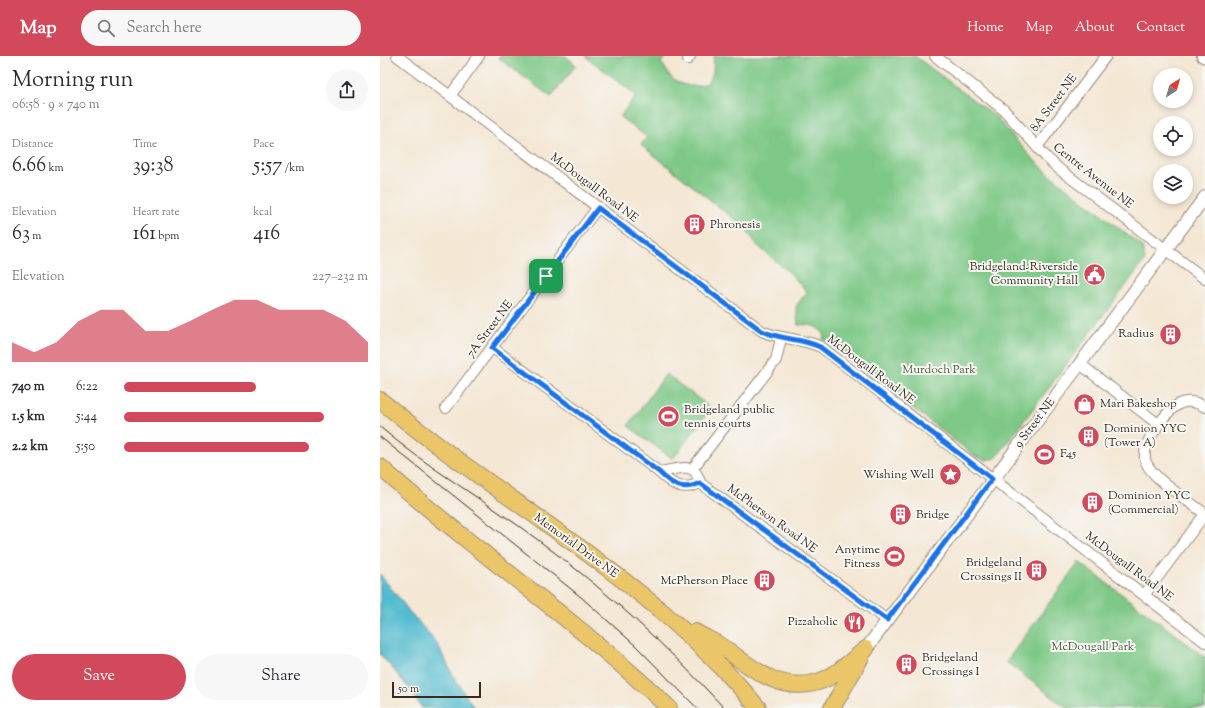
<!DOCTYPE html>
<meta charset="utf-8">
<style>
body{margin:0;font-family:"Sorts Mill Goudy",serif;background:#f7f7f7;color:#2b2b33;height:100vh;display:flex;flex-direction:column;font-size:15px;white-space:nowrap}
*{box-sizing:border-box;margin:0}
p{font-size:13px;color:#7c7c81}
.icon{flex:none;width:22px;height:22px;fill:none;stroke:currentColor;stroke-width:2;stroke-linecap:round;stroke-linejoin:round}
.map{position:relative;flex:1;overflow:hidden}
.sheet{display:flex;flex-direction:column;background:#fff;width:380px}
.sheet>*{flex:none}
.needle{width:26px;rotate:37deg}
.tools{position:absolute;left:773px;top:12px;display:grid;gap:8px}
.tools a{display:grid;place-items:center;width:40px;height:40px;border-radius:50%;background:#fff;box-shadow:0 2px 6px #0003;font-size:20px}
.scale{position:absolute;left:12px;bottom:10px;width:89px;box-sizing:border-box;padding-left:4px;border:2px solid #3b2a1e;border-top:0;font-size:11px;line-height:14px;white-space:nowrap;color:#3b2a1e;-webkit-text-stroke:3px #f6f6f2;paint-order:stroke}
.pin{position:absolute;display:grid;place-items:center;width:34px;height:34px;color:#fff;margin:-17px;border-radius:8px;box-shadow:0 2px 6px #0006}
.round{display:grid;place-items:center;flex:none;width:42px;height:42px;border-radius:21px;background:#f7f7f7}
.overview{display:flex;align-items:center;justify-content:space-between;height:68px;padding:0 12px}
h1{font-size:22px;font-weight:600;line-height:30px}
.metrics{display:grid;grid-template-columns:repeat(3,1fr);gap:6px;height:68px;padding:4px 12px}
.metrics div{display:grid;align-content:center}
.metrics b{font-size:20px;font-weight:600}
.metrics small{font-size:11px;font-weight:400}
.metrics p{font-size:11px}
.chart{height:112px;padding:8px 12px}
.chart p{display:flex;justify-content:space-between}
.chart svg{width:100%;height:72px;margin-top:4px;fill:#d1495b;opacity:.7}
.primary-button{display:flex;gap:8px;margin-top:auto;padding:8px 12px}
.primary-button a{flex:1;height:46px;border-radius:24px;background:#d1495b;color:#fff;font-size:16px;font-weight:600;line-height:46px;text-align:center}
.primary-button a+a{background:#f7f7f7;color:#2b2b33}
ul{padding:0 12px;list-style:none;font-size:13px}
li{display:grid;grid-template-columns:64px 48px 1fr;align-items:center;height:30px}
li i{height:10px;border-radius:5px;background:#d1495b}
header{display:flex;align-items:center;gap:24px;box-sizing:border-box;height:56px;padding:0 20px;background:#d1495b;color:#fff}
header strong{font-size:19px}
nav{display:flex;gap:22px;margin-inline-start:auto;font-size:14px}
.search{width:280px;height:36px;background:#f7f7f7;display:flex;align-items:center;gap:10px;box-sizing:border-box;padding:0 14px;border-radius:22px;color:#7c7c81;font-size:15px}
main{display:flex;flex:1;min-height:0}
.map>svg:first-child{display:block}
.green{fill:#7dc886;stroke:#5c7952}
.water{fill:#52bbcf;stroke:#467276}
.lines{fill:none;stroke-linecap:round;stroke-linejoin:round}
.minor-casing{stroke:#988879;stroke-width:12}
.tertiary-casing{stroke:#988879;stroke-width:14}
.trunk-casing{stroke:#988879;stroke-width:18}
.minor{stroke:#fff;stroke-width:10}
.tertiary{stroke:#fff;stroke-width:12}
.trunk{stroke:#ebc669;stroke-width:16}
.tram{stroke:#3b2a1e;stroke-width:1}
.route-casing{stroke:#fff;stroke-width:8}
.route{stroke:#1a73e8;stroke-width:5}
.labels{text-anchor:middle;dominant-baseline:central;stroke-width:4;stroke-linejoin:round;paint-order:stroke}
.street-label{font-size:12px;fill:#3b2a1e;stroke:#f6f6f2}
.poi-label{font-size:12px;fill:#3b2a1e;stroke:#f6f6f2;text-anchor:start}
.park-label{font-size:12px;fill:#4f593d;stroke:#f6f6f2}
</style>
<header>
<strong>Map</strong>
<div class="search"><svg class="icon" aria-label="search" viewBox="0 0 24 24"><circle cx="10" cy="10" r="6"/><path d="M15 15l6 6"/></svg>Search here</div>
<nav><a>Home</a><a>Map</a><a>About</a><a>Contact</a></nav>
</header>
<main>
<section class="sheet">
<div class="overview"><div><h1>Morning run</h1><p>06:58 · 9 × 740 m</p></div><a class="round"><svg class="icon" aria-label="share" viewBox="0 0 24 24"><path d="M12 15V3M7 8l5-5 5 5M5 13v7h14v-7"/></svg></a></div>
<div class="metrics">
<div><p>Distance</p><b>6.66<small> km</small></b></div>
<div><p>Time</p><b>39:38</b></div>
<div><p>Pace</p><b>5:57<small> /km</small></b></div>
</div>
<div class="metrics">
<div><p>Elevation</p><b>63<small> m</small></b></div>
<div><p>Heart rate</p><b>161<small> bpm</small></b></div>
<div><p>kcal</p><b>416</b></div>
</div>
<div class="chart"><p><span>Elevation</span>227–232 m</p>
<svg viewBox="0 0 160 44" preserveAspectRatio="none"><path d="M0 44V32L10 38L20 32L30 19L40 12L50 12L60 25L70 25L80 19L90 12L100 6L110 6L120 12L130 12L140 12L150 19L160 32V44z"/></svg>
</div>
<ul>
<li><b>740 m</b>6:22<i style="width:54%"></i></li>
<li><b>1.5 km</b>5:44<i style="width:82%"></i></li>
<li><b>2.2 km</b>5:50<i style="width:76%"></i></li>
</ul>
<div class="primary-button"><a>Save</a><a>Share</a></div>
</section>
<div class="map">
<svg width="825" height="652" viewBox="0 0 825 652">
<rect width="100%" height="100%" fill="#f6f6f2"/>
<filter id="ink" filterUnits="userSpaceOnUse"><feTurbulence type="fractalNoise" baseFrequency=".025" numOctaves="2"/><feDisplacementMap in="SourceGraphic" scale="8" xChannelSelector="R" yChannelSelector="G"/><feConvolveMatrix kernelMatrix="1 2 1 2 8 2 1 2 1" color-interpolation-filters="sRGB"/></filter>
<filter id="wash" filterUnits="userSpaceOnUse"><feTurbulence type="fractalNoise" baseFrequency=".012" numOctaves="4" result="noise"/><feDisplacementMap in="SourceGraphic" scale="16" xChannelSelector="R" yChannelSelector="G"/><feGaussianBlur stdDeviation="0.9" result="paint"/><feColorMatrix in="noise" values="0 0 0 0 0 0 0 0 0 0 0 0 0 0 0 0 0 1.4 0 .05"/><feComposite in="paint" operator="in"/></filter>
<g filter="url(#wash)">
<rect width="100%" height="100%" fill="#f4e7d4"/>
<g class="green">
<path d="M 120,0 L 186,0 L 196,9 L 171,41 L 118,2 Z"/>
<path d="M 205,0 L 286,0 L 281,7 C 286,11 288,20 294,24 C 304,31 328,35 332,19 C 334,13 333,6 334,0 L 535,0 L 616,61 L 651,101 L 669,118 L 762,190 L 765,204 L 616,402 L 604,404 L 595,400 L 443,283 L 444,278 C 436,269 430,268 418,269 L 416,250 L 427,236 L 411,218 L 378,190 L 363,170 L 261,89 L 267,81 L 240,61 L 256,39 Z"/>
<path d="M 286,318 L 331,352 L 293,403 L 248,370 Z"/>
<path d="M 699,506 L 825,601 L 825,652 L 687,652 L 626,606 Z"/>
</g>
<path class="water" d="M 0,518 L 29,555 L 56,586 L 74,621 L 94,652 L 42,652 L 28,631 L 0,598 Z"/>
</g>
<g filter="url(#ink)">
<g class="lines">
<defs>
<g id="minor">
<path d="M 17,0 L 382,275 C 401,284 422,282 441,291 L 825,586"/>
<path d="M 555,0 L 624,54 L 666,101 L 679,113 L 825,223"/>
<path d="M 308,3 L 310,0"/>
<path d="M 70,40 L 99,0"/>
<path d="M 657,91 L 726,0"/>
<path d="M 113,292 L 279,416 C 291,428 302,436 320,427"/>
<path d="M 700,308 L 778,368"/>
<path d="M 825,351 C 818,346 807,344 799,348 C 785,356 759,390 766,406 C 772,423 810,445 825,458"/>
<path d="M 66,352 L 218,151"/>
<path d="M 313,412 L 396,304 L 401,282"/>
<path d="M 279,416 C 297,414 315,403 320,427 L 507,564"/>
<path d="M 765,538 L 825,458"/>
</g>
<g id="tertiary">
<path d="M 823,0 L 825,1"/>
<path d="M 486,593 L 825,141"/>
</g>
<g id="trunk">
<path d="M 0,344 C 125,448 274,525 378,652"/>
<path d="M 0,411 C 94,495 198,565 289,652"/>
<path d="M 315,576 C 325,582 337,587 347,594 C 374,614 402,637 438,626 C 456,620 471,605 486,593"/>
<path d="M 452,652 L 481,601"/>
</g>
</defs>
<use href="#minor" class="minor-casing"/>
<use href="#tertiary" class="tertiary-casing"/>
<use href="#trunk" class="trunk-casing"/>
<use href="#minor" class="minor"/>
<use href="#tertiary" class="tertiary"/>
<use href="#trunk" class="trunk"/>
<g class="tram">
<path d="M 0,371 C 49,413 106,445 158,484 C 226,534 287,590 344,652"/>
<path d="M 0,381 L 201,541 L 256,590 L 317,652"/>
</g>
</g>
</g>
<g class="lines" filter="url(#ink)">
<defs>
<path id="route" d="M 218,152 L 382,275 C 401,284 422,282 440,291 L 612,423 L 507,564 L 320,427 C 302,436 291,428 279,416 L 112,292 Z"/>
</defs>
<use href="#route" class="route-casing"/>
<use href="#route" class="route"/>
</g>
<defs>
<symbol id="building-disc" viewBox="-11 -11 22 22"><circle r="9.5" fill="#d1495b" stroke="#f6f6f2"/><path d="M-4-6H4V6H1V3H-1V6H-4ZM-2.5-4.3h1.7v1.8h-1.7ZM.8-4.3h1.7v1.8H.8ZM-2.5-1h1.7V.8h-1.7ZM.8-1h1.7V.8H.8Z" fill="#fff"/></symbol>
<symbol id="civic-disc" viewBox="-11 -11 22 22"><circle r="9.5" fill="#d1495b" stroke="#f6f6f2"/><path d="M-.6-6.5H3V-4.5H.6V-3L4-1V1h2V6H-6V1h2V-1L-.6-3ZM-1.2 2.5V6h2.4V2.5Z" fill="#fff"/></symbol>
<symbol id="shop-disc" viewBox="-11 -11 22 22"><circle r="9.5" fill="#d1495b" stroke="#f6f6f2"/><path d="M-5-2.5h2.3a2.7 3.5 0 0 1 5.4 0H5L5.5 6h-11ZM-1.5-2.5h3a1.5 2.3 0 0 0-3 0Z" fill="#fff"/></symbol>
<symbol id="stadium-disc" viewBox="-11 -11 22 22"><circle r="9.5" fill="#d1495b" stroke="#f6f6f2"/><path d="M0-5a6.5 5 0 1 0 0 10a6.5 5 0 1 0 0-10ZM-3.5-1.8h7v3.6h-7Z" fill="#fff"/></symbol>
<symbol id="sight-disc" viewBox="-11 -11 22 22"><circle r="9.5" fill="#d1495b" stroke="#f6f6f2"/><path d="M0-6L1.8-2.2L6-1.7L2.9 1.2L3.7 5.4L0 3.3L-3.7 5.4L-2.9 1.2L-6-1.7L-1.8-2.2Z" fill="#fff"/></symbol>
<symbol id="restaurant-disc" viewBox="-11 -11 22 22"><circle r="9.5" fill="#d1495b" stroke="#f6f6f2"/><path d="M-5-6h1v4h1v-4h1v4h1v-4h1v5L-1.5 .5V6h-2V.5L-5-1ZM5-6V6H3V1.5H1.5Q1.5-4 5-6Z" fill="#fff"/></symbol>
</defs>
<g fill-rule="evenodd">
<use href="#building-disc" x="302" y="156" width="25" height="25"/>
<use href="#civic-disc" x="702" y="206" width="25" height="25"/>
<use href="#building-disc" x="778" y="266" width="25" height="25"/>
<use href="#shop-disc" x="692" y="336" width="25" height="25"/>
<use href="#stadium-disc" x="276" y="348" width="25" height="25"/>
<use href="#building-disc" x="696" y="368" width="25" height="25"/>
<use href="#stadium-disc" x="652" y="386" width="25" height="25"/>
<use href="#sight-disc" x="558" y="406" width="25" height="25"/>
<use href="#building-disc" x="700" y="434" width="25" height="25"/>
<use href="#building-disc" x="508" y="446" width="25" height="25"/>
<use href="#stadium-disc" x="502" y="488" width="25" height="25"/>
<use href="#building-disc" x="644" y="502" width="25" height="25"/>
<use href="#building-disc" x="372" y="512" width="25" height="25"/>
<use href="#restaurant-disc" x="462" y="554" width="25" height="25"/>
<use href="#building-disc" x="514" y="596" width="25" height="25"/>
</g>
<g class="labels">
<g class="street-label">
<text transform="translate(674 47) rotate(-53)">8A Street NE</text>
<text transform="translate(713 120) rotate(38)">Centre Avenue NE</text>
<text transform="translate(214 132) rotate(37)">McDougall Road NE</text>
<text transform="translate(110 273) rotate(-53)">7A Street NE</text>
<text transform="translate(491 314) rotate(37)">McDougall Road NE</text>
<text transform="translate(655 367) rotate(-53)">9 Street NE</text>
<text transform="translate(392 463) rotate(36)">McPherson Road NE</text>
<text transform="translate(196 490) rotate(36)">Memorial Drive NE</text>
<text transform="translate(749 511) rotate(37)">McDougall Road NE</text>
</g>
<g class="poi-label">
<text x="330" y="169">Phronesis</text>
<text x="698" y="211" text-anchor="end">Bridgeland-Riverside<tspan x="698" dy="14">Community Hall</tspan></text>
<text x="774" y="278" text-anchor="end">Radius</text>
<text x="720" y="348">Mari Bakeshop</text>
<text x="304" y="354">Bridgeland public<tspan x="304" dy="14">tennis courts</tspan></text>
<text x="724" y="373">Dominion YYC<tspan x="724" dy="14">(Tower A)</tspan></text>
<text x="680" y="398">F45</text>
<text x="554" y="419" text-anchor="end">Wishing Well</text>
<text x="728" y="440">Dominion YYC<tspan x="728" dy="14">(Commercial)</tspan></text>
<text x="536" y="459">Bridge</text>
<text x="500" y="494" text-anchor="end">Anytime<tspan x="500" dy="14">Fitness</tspan></text>
<text x="642" y="507" text-anchor="end">Bridgeland<tspan x="642" dy="14">Crossings II</tspan></text>
<text x="368" y="525" text-anchor="end">McPherson Place</text>
<text x="458" y="566" text-anchor="end">Pizzaholic</text>
<text x="542" y="602">Bridgeland<tspan x="542" dy="14">Crossings I</tspan></text>
</g>
<g class="park-label">
<text x="559" y="314">Murdoch Park</text>
<text x="713" y="591">McDougall Park</text>
</g>
</g>
</svg>
<div class="tools">
<a><svg class="needle" viewBox="-14 -14 28 28"><path d="M0-13l5 13h-10z" fill="#e53935"/><path d="M0 13l5-13h-10z" fill="#7c7c81"/></svg></a>
<a><svg class="icon" aria-label="locate" viewBox="0 0 24 24"><circle cx="12" cy="12" r="6"/><path d="M12 2v4M12 18v4M2 12h4M18 12h4"/></svg></a>
<a><svg class="icon" aria-label="layers" viewBox="0 0 24 24"><path d="M12 4l9 5-9 5-9-5zM3 14l9 5 9-5"/></svg></a>
</div>
<div class="scale">50 m</div>
<div class="pin" style="left:166px;top:220px;background:#1e9e55"><svg class="icon" aria-label="arrive" viewBox="0 0 24 24"><path d="M6 21V4h12l-3 4 3 4H6"/></svg></div>
</div>
</main>
